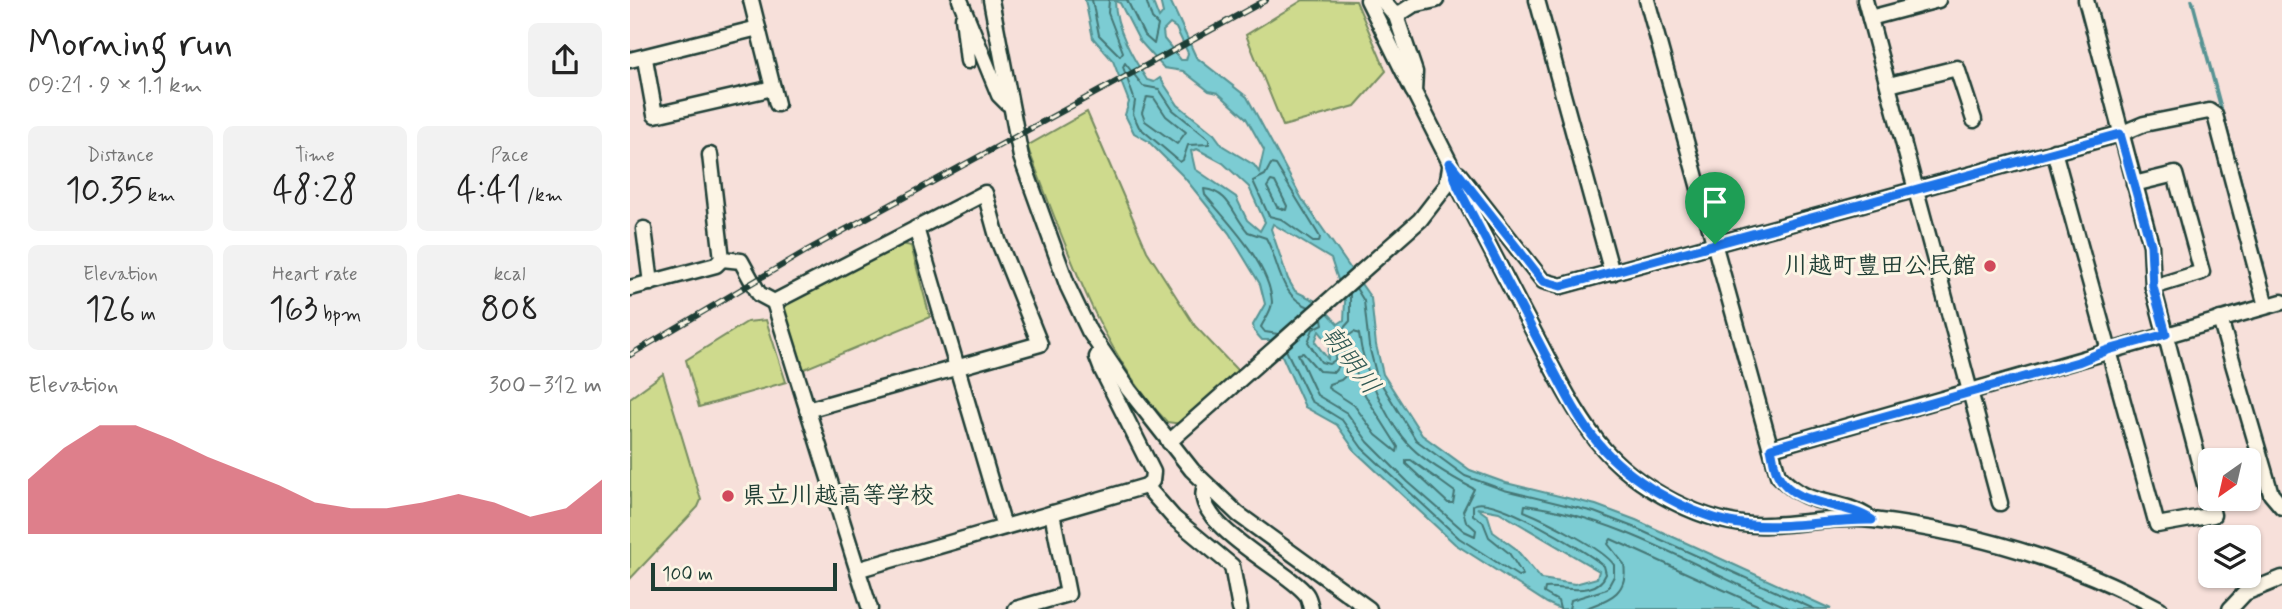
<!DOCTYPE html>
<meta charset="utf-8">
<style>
body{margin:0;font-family:Mynerve,"Klee One",sans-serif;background:#f2f2f2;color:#222;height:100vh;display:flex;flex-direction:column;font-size:26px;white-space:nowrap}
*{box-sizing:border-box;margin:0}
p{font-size:23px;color:#767676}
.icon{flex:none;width:38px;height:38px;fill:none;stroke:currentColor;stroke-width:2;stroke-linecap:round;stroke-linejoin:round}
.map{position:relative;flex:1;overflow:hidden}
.side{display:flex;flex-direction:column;background:#fff;width:630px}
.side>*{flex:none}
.needle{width:46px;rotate:214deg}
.buttons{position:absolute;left:1568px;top:448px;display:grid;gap:14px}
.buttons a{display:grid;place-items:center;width:63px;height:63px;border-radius:10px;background:#fff;box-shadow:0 2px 5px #0004;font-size:35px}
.scale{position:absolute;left:21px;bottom:18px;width:186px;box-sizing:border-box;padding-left:7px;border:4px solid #1f3d34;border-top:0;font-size:19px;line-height:24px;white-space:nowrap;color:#1f3d34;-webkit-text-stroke:5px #fcf5e5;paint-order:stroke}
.pin{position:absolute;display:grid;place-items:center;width:60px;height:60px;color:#fff;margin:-72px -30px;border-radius:50% 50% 50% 0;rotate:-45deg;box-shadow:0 0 7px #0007}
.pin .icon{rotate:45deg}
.round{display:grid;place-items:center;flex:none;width:74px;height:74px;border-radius:10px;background:#f2f2f2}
.overview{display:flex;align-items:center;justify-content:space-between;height:119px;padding:0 28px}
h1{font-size:38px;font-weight:600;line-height:52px}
.figures{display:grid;grid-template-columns:repeat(3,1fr);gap:10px;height:119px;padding:7px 28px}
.figures div{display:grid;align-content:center;border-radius:10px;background:#f2f2f2;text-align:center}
.figures b{font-size:35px;font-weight:600}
.figures small{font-size:19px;font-weight:400}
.figures p{font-size:19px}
.chart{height:196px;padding:14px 28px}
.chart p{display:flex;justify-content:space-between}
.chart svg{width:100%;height:126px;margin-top:7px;fill:#d1495b;opacity:.7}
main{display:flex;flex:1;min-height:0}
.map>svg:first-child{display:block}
.green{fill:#ceda8d;stroke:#768c60;stroke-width:2}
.water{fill:#7bccd3;stroke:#569393;stroke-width:2;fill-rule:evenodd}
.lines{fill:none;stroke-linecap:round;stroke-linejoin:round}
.shore{stroke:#447674;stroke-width:2}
.stream{stroke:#569393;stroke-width:3.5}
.minor-casing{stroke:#1f3d34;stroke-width:19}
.minor{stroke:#fcf5e5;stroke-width:14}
.rail-casing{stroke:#1f3d34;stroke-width:6}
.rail{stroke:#fcf5e5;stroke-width:3.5;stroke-dasharray:10;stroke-linecap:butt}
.route-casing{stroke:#fff;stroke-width:14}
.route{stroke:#1a73e8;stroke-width:9}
.poi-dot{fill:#d1495b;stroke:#fcf5e5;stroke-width:2.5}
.labels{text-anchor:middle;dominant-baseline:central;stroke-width:6;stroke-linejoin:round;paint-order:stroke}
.poi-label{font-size:24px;font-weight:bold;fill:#1f3d34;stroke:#fcf5e5;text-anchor:end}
.water-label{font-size:26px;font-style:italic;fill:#315a54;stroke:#fcf5e5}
</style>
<main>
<section class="side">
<div class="overview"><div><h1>Morning run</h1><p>09:21 · 9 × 1.1 km</p></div><a class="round"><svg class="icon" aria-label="share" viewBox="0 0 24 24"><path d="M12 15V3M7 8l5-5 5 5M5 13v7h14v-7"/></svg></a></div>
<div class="figures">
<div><p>Distance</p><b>10.35<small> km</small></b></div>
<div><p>Time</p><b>48:28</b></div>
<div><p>Pace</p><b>4:41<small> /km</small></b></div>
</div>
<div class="figures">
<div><p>Elevation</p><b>126<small> m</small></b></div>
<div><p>Heart rate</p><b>163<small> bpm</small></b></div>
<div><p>kcal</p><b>808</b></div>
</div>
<div class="chart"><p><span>Elevation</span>300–312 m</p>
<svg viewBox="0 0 160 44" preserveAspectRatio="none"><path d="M0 44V25L10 14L20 6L30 6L40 11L50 17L60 22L70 27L80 33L90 35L100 35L110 33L120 30L130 33L140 38L150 35L160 25V44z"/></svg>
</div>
</section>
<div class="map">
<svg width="1652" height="609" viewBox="0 0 1652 609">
<rect width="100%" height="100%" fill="#f7e0da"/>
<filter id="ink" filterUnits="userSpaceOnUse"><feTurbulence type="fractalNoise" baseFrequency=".0143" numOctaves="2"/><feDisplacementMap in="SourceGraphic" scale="14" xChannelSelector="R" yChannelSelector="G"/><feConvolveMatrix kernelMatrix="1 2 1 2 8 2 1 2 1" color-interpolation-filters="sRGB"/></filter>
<g filter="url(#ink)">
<g class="green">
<path d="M 673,0 L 726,1 L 756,71 L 725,106 L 653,126 L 616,35 Z"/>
<path d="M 457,112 L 517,251 L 565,326 L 608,371 L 552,424 L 537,422 C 466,346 435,241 397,146 Z"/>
<path d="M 272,244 L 281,246 L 300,317 L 172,370 L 151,309 L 154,305 Z"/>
<path d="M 136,320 L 156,382 L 69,407 L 56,360 L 117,322 Z"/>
<path d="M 33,374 L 71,500 L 68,507 L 0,579 L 0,398 Z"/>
</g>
<path class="water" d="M 455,0 L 522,0 L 529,18 L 533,13 L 530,0 L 540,0 L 566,57 L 617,97 L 672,199 L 741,298 L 746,345 L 753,374 L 792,435 L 840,470 L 876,483 L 966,505 L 1006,520 L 1201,609 L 930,609 L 917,603 L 825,544 L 726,452 L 707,425 L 675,407 L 645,340 L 632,340 L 624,331 L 623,325 L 635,304 L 630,284 L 599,233 L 554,177 L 518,141 L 504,133 L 495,115 L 499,102 L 483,61 L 463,38 ZM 485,1 L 490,3 L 509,40 L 534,68 L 553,71 L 579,91 L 588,93 L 616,118 L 634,150 L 629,172 L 624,165 L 593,146 L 584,134 L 548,105 L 530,78 L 524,82 L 517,80 C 503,58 485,28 485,1 ZM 540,24 L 546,28 L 558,53 L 556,60 L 551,60 L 534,39 L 533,31 ZM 567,149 L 593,163 L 619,187 L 635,222 L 630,231 L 617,220 L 606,197 L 565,169 L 561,151 ZM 643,224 L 701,259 L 715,301 L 714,320 L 708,324 L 688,302 L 665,291 L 658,279 L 641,229 ZM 689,331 L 699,344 L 698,359 L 685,342 ZM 847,508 L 869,512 L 969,571 L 967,578 L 945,584 L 911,579 L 885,548 L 863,532 L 858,516 Z"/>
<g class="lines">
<g class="shore">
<path d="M 462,0 L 469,35 L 490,56 L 493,52 L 478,13 L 479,0"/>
<path d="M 497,0 L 514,35 L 524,44 L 528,25 L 522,19 L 516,0"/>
<path d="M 495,63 L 513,86 L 529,89 L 543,110 L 579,139 L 579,144 L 558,145 L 553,160 L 550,162 L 509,127 L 503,114 L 505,101 L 493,67 Z"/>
<path d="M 517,97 L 524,98 L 536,116 L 556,132 L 547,144 L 515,121 L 512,113 Z"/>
<path d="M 641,164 L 646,165 L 690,237 L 689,242 L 683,242 L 651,219 L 639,216 L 623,181 L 635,175 Z"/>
<path d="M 641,181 L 645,182 L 657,206 L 656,210 L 647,207 L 637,187 Z"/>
<path d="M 726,288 L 734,301 L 739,346 L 747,377 L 786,440 L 835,476 L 874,490 L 964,512 L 1003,527 L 1184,609"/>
<path d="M 692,319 L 693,324 L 683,329 L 678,342 L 691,362 L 699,364 L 705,360 L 707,350 L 701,332 L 712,330 L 720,321 L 720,294"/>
<path d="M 724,332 L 729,334 C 733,368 756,422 781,447 C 798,464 823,478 844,489 L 833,511 L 836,521 L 846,530 L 845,536 L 834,531 L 778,482 L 738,442 L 717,413 L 687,395 L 668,354 L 673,353 L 689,371 L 704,372 L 714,360 L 714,339 Z"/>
<path d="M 648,334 L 635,332 L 631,327 C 634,320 642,311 642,302 C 640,265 598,222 575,195 L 574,189 C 600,192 602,214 618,232 L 636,238 C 650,263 648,295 679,307"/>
<path d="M 656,350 L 681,401 L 712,420 L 732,448 L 829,538 L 888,576 L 893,575 L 879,553 L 859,537 L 853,522 L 843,515 L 843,505 C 861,493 956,551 974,566 L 976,574 C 966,598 934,586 915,588 L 914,593 L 928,601 L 930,609"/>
<path d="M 721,371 L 726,372 L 730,387 L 768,447 L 767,452 L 746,435 L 724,405 L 698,388 L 699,384 L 711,380 Z"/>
<path d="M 776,460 L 781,460 L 825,492 L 823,503 L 818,503 L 776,464 Z"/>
<path d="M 939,609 L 941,600 L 977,589 L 984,576 L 984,565 C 974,549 914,519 894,511 L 895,505 C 989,517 1075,572 1161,609"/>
<path d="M 954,609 C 976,600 999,595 994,564 L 978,544 L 981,539 L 1136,609"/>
</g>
<path class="stream" d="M 1562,0 L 1633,264"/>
<defs>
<g id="minor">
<path d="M 121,0 L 147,104"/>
<path d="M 330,0 L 369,95 L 377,103"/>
<path d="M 361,0 L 391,157 L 438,287 L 459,331 L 499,390 L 562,470 L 608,514 L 739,609"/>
<path d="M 738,0 L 783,91"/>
<path d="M 752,0 L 766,16 L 785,72 L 784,92 L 820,163 L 828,186 C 856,240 883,293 911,346 C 928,379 945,412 967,441 C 1004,488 1078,528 1138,525 C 1173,524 1208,516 1243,520 C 1342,532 1442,561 1530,609"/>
<path d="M 907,0 L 982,273"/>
<path d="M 1017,0 L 1148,475 C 1181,511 1206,496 1240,518"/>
<path d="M 1235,0 L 1370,503"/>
<path d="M 766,16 L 783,5 L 806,0"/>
<path d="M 333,17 L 338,61"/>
<path d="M 1240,18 L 1308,0"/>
<path d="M 15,59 L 25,115 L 143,88"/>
<path d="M 0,60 L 128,28"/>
<path d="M 1259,85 L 1327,68 L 1344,120"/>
<path d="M 1424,151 L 1527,525 L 1583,515 L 1523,287 L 1521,245 L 1456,0"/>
<path d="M 829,174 L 913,281 L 931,286 L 1490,134 L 1514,124 L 1579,111 L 1585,115 L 1636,306"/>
<path d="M 1504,184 L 1545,174 L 1572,272 L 1523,287"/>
<path d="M 286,228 L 374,527"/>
<path d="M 14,229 L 21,283"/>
<path d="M 92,259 L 111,261 L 129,294 L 144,302"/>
<path d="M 0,288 L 86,265 L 92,259 L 80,155"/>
<path d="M 1590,319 L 1641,494 L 1652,507"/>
<path d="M 177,410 L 410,344 L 368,240 L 355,193 L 144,302 L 225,562 L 240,609"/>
<path d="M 539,442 L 790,220 L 817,185 L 820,167"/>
<path d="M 1141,448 L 1652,302"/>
<path d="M 576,484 C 556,522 657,569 676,594 C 679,598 680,604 681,609"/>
<path d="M 516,486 L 544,518 L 602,566 L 610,609"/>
<path d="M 230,569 L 516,486 L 522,481 L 523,472 L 472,370 L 467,357 L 471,350"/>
<path d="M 386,609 L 438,594 L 422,513"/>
<path d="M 1600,609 L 1615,593 L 1652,578"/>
</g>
</defs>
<use href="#minor" class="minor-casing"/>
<use href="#minor" class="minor"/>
<defs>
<path id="rail" d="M 0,355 L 176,251 L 636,0"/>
</defs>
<use href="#rail" class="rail-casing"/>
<use href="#rail" class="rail"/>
</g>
</g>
<g class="lines" filter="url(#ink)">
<defs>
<path id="route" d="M 1490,134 L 1521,245 L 1523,287 L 1536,334 L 1478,350 L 1448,362 L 1141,448 C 1143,456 1144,468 1148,475 C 1165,508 1214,501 1242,520 C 1195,519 1145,532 1099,522 C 1052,511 999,480 968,443 C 946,416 930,382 914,352 C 885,297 857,242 828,187 L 820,163 L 913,281 L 931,286 Z"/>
</defs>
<use href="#route" class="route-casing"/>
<use href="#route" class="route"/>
</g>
<g class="poi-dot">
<circle cx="1360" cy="266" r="7"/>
<circle cx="98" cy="496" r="7"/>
</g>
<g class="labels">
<g class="poi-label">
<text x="1346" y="266">川越町豊田公民館</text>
<text x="112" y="496" text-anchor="start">県立川越高等学校</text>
</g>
<g class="water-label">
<text transform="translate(720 361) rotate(53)">朝明川</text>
</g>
</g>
</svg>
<div class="buttons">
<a><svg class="needle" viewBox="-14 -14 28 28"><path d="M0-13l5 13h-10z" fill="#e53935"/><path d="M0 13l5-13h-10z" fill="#767676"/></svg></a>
<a><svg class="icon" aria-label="layers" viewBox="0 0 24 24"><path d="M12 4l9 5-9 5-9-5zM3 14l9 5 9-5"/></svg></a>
</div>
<div class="scale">100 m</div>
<div class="pin" style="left:1085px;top:244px;background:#1e9e55"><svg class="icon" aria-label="arrive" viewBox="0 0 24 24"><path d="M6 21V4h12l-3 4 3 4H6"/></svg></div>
</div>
</main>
